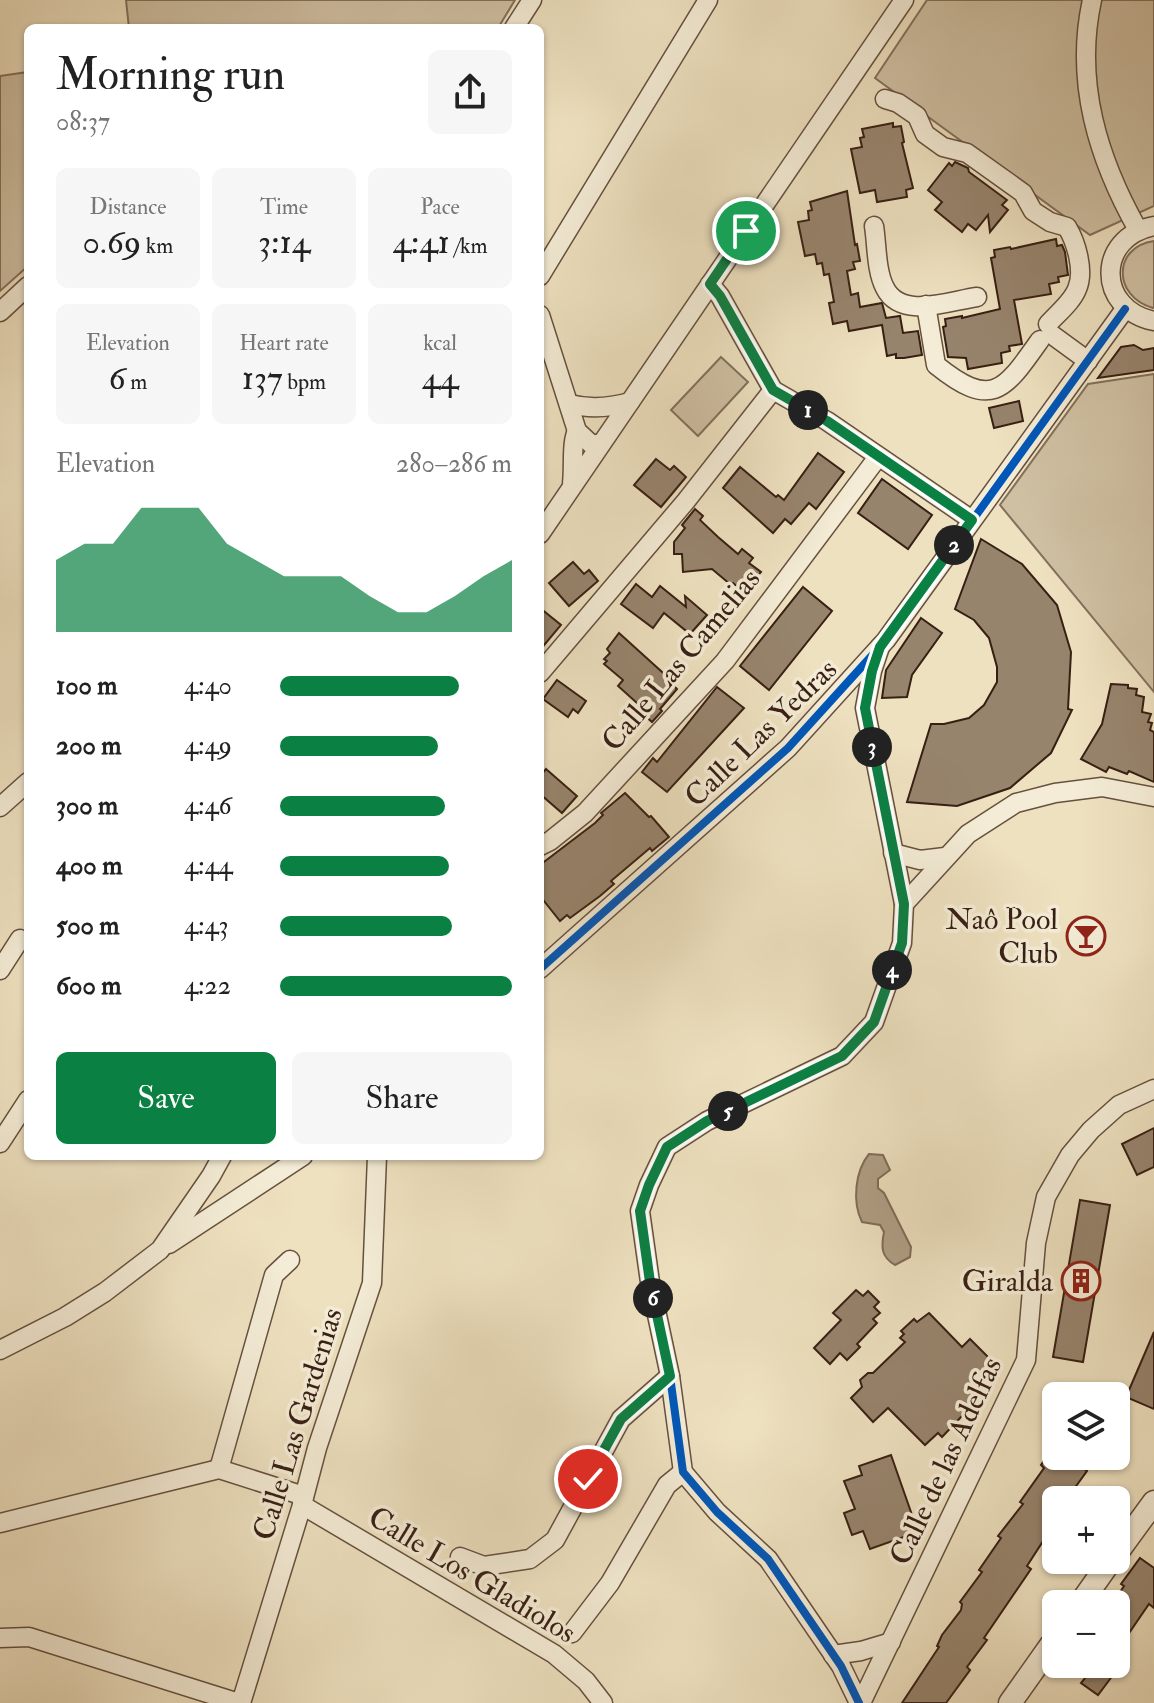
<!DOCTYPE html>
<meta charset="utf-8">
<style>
body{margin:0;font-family:"IM FELL Double Pica",serif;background:#f6f6f6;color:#222;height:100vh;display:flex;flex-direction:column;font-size:30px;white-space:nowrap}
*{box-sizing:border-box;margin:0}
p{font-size:26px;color:#767676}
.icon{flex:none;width:44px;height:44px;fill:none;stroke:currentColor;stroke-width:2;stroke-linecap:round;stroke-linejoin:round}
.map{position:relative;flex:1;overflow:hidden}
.details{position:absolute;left:24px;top:24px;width:520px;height:1136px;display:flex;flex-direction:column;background:#fff;border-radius:12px;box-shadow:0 2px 6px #0004}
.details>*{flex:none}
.controls{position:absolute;left:1042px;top:1382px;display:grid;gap:16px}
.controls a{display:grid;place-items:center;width:88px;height:88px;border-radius:12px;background:#fff;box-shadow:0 2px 6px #0004;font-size:40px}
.pin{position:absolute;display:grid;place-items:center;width:68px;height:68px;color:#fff;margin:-34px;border:4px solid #fff;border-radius:50%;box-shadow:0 2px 8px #0007}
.km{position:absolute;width:40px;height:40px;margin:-20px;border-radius:50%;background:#222;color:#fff;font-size:22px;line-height:40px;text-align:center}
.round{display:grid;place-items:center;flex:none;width:84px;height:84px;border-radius:12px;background:#f6f6f6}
.overview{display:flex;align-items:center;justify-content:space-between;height:136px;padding:0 32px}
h1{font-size:44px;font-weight:600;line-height:60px}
.figures{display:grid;grid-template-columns:repeat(3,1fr);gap:12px;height:136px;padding:8px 32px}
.figures div{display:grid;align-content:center;border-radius:12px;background:#f6f6f6;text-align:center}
.figures b{font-size:34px;font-weight:600}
.figures small{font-size:22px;font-weight:400}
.figures p{font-size:22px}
.chart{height:224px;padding:16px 32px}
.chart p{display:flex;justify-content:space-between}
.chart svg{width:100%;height:144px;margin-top:8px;fill:#0b8043;opacity:.7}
.cta{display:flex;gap:16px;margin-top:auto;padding:16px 32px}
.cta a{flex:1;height:92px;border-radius:12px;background:#0b8043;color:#fff;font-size:32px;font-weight:600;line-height:92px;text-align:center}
.cta a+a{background:#f6f6f6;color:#222}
ul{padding:0 32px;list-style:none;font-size:26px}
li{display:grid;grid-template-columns:128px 96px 1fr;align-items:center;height:60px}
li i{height:20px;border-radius:10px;background:#0b8043}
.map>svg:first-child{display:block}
.green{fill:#cfc0a3;stroke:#84705c;stroke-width:2}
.water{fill:#b09f86;stroke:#806c58;stroke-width:2}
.building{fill:#97846d;stroke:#381f14;stroke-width:2}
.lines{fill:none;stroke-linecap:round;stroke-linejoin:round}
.minor-casing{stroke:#66503f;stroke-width:21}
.tertiary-casing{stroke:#66503f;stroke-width:25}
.minor{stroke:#f4ecd6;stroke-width:18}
.tertiary{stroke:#f4ecd6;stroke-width:22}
.cycleway-casing{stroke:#f4ecd6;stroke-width:13}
.cycleway{stroke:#0057b8;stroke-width:8}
.route-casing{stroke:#fff;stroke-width:16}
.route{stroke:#0b8043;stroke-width:10}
.labels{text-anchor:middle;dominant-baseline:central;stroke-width:7;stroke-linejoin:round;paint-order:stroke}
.street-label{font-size:30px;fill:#381f14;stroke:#f4ecd6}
.poi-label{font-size:30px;fill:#381f14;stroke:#f4ecd6;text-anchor:end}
</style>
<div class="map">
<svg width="1154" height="1703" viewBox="0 0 1154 1703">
<rect width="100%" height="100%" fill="#eee1c0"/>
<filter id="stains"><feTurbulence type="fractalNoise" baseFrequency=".0025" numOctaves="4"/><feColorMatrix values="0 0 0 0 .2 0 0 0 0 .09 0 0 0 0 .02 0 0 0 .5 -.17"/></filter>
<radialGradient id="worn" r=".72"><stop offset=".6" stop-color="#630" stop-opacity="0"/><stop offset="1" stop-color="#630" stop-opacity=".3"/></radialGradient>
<g class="green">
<path d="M 126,0 L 515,0 L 498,28 L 129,28 Z"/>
<path d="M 927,0 L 1154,0 L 1154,206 L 1090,235 L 875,78 Z"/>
<path d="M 28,72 L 28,266 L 0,291 L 0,76 Z"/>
<path d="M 1154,241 L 1154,307 L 1153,308 C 1113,297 1112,247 1154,241 Z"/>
<path d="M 721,357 L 748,382 L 698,436 L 671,410 Z"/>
<path d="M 1154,374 L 1154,692 L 1000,505 L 1088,384 Z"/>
</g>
<path class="water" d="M 869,1154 L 883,1155 L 890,1170 L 878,1179 L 878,1188 L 884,1193 L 911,1247 L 910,1257 L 895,1265 C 881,1257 881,1247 884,1232 L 880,1225 L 862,1222 C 852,1202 855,1171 869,1154 Z"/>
<g class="building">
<path d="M 893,123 L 893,127 L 901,126 L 904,142 L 902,143 L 913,188 L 906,190 L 907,197 L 877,202 L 875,190 L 860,193 L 851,149 L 862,147 L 860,138 L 864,137 L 862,129 Z"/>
<path d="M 955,162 L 968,168 L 969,172 L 1007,200 L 1002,205 L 1008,210 L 990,232 L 988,215 L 976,230 L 968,224 L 962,232 L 935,210 L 942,202 L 928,190 L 949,163 L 952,166 Z"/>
<path d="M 847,191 L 855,245 L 857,244 L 860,261 L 853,262 L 855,269 L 847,271 L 851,295 L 858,293 L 860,307 L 882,303 L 886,318 L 900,316 L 903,333 L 918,331 L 922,355 L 904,358 L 896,358 L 896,354 L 887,356 L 882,325 L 849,331 L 847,321 L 833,324 L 829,303 L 834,302 L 829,274 L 824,275 L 822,263 L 817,264 L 815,254 L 805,256 L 798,222 L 809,220 L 808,211 L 812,210 L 810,202 Z"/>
<path d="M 1056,239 L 1057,246 L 1062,245 L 1065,252 L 1068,275 L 1058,277 L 1059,282 L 1049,284 L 1051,294 L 1014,300 L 1022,344 L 1009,346 L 1010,351 L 1001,353 L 1002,363 L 968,369 L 966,358 L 948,357 L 943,327 L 946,326 L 945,319 L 962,316 L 962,318 L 1000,309 L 991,258 L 995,257 L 994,250 L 1010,247 L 1011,249 Z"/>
<path d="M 1134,345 L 1143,350 L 1154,348 L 1154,370 L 1098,378 L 1121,347 Z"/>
<path d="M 1019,401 L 1023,421 L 994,428 L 989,408 Z"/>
<path d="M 818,453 L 844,472 L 816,509 L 809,503 L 791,524 L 785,519 L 773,533 L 723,488 L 740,467 L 776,497 L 778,495 L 784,500 Z"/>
<path d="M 656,459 L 670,470 L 674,466 L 686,477 L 661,507 L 634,485 Z"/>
<path d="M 882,479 L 932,515 L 908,549 L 858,513 Z"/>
<path d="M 695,509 L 703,516 L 700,520 L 718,537 L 738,554 L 742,549 L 753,558 L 749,563 L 761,572 L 744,592 L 733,583 L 731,585 L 712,569 L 683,572 L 682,554 L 674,554 L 674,542 L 685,528 L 682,525 Z"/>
<path d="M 981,539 L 1022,564 L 1057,605 L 1071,652 L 1068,709 L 1072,710 L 1051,753 L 1010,788 L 957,806 L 907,802 L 931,724 L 944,724 L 969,718 L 984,705 L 997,682 L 997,667 L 989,638 L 974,620 L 955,609 Z"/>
<path d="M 573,562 L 584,574 L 589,570 L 598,581 L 569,606 L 549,583 Z"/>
<path d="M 636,584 L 652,597 L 660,586 L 686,607 L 685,596 L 707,615 L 690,634 L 664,613 L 653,628 L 621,604 Z"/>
<path d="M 803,587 L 832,611 L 769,690 L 740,666 Z"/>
<path d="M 540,608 L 561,625 L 540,650 Z"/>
<path d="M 921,618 L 942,633 L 912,675 L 907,697 L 882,698 L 886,670 Z"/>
<path d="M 619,633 L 672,681 L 671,683 L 677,689 L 660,709 L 662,711 L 652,722 L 644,715 L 647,712 L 618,686 L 623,680 L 604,664 L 607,661 L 604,659 L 610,653 L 607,649 Z"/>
<path d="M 557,680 L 586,701 L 578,713 L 573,709 L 568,717 L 543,699 Z"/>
<path d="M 1111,684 L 1128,685 L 1128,688 L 1137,689 L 1136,695 L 1144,697 L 1142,712 L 1151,714 L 1148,722 L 1152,723 L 1150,730 L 1154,732 L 1154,782 L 1129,771 L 1127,774 L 1109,767 L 1106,772 L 1081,759 L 1102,724 Z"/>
<path d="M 717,687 L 744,708 L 667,792 L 642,772 L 653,758 L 657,762 Z"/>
<path d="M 546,769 L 577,796 L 562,813 L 540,794 L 540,776 Z"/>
<path d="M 625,793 L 649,817 L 651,816 L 669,837 L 652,851 L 650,848 L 611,881 L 614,884 L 600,896 L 570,918 L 567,915 L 560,921 L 540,896 L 540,865 L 595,823 L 603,815 L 601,813 Z"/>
<path d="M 1154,1128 L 1154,1167 L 1137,1175 L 1122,1144 Z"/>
<path d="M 1080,1200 L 1110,1205 L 1083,1362 L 1053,1357 Z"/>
<path d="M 856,1290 L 863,1296 L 868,1291 L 879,1302 L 874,1307 L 880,1313 L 873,1319 L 877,1323 L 857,1344 L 860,1347 L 847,1360 L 840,1353 L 830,1364 L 814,1348 L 841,1320 L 833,1313 Z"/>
<path d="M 929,1313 L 962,1347 L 970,1339 L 992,1361 L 974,1379 L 978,1383 L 973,1389 L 981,1396 L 942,1437 L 938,1433 L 925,1445 L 888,1408 L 873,1422 L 851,1398 L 862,1387 L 860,1380 L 868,1373 L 873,1373 L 905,1342 L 900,1338 L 904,1334 L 901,1331 L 914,1319 L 917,1322 Z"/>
<path d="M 1154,1332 L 1154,1409 L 1126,1397 Z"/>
<path d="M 1053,1449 L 1056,1456 L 1082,1456 L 1089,1461 L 1083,1468 L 1087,1471 L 1066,1500 L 1056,1500 L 1056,1521 L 1027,1566 L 1031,1569 L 984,1638 L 987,1640 L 967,1667 L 970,1670 L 946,1703 L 902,1703 L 939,1647 L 937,1646 L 942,1635 L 961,1610 L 962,1604 L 960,1602 L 982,1572 L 979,1570 L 1001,1538 L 998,1536 L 1023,1504 L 1020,1502 L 1044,1468 L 1041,1465 Z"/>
<path d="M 891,1455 L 918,1532 L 870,1549 L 863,1531 L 852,1535 L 844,1513 L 855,1509 L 844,1481 L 862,1475 L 859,1466 Z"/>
<path d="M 1140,1558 L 1154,1568 L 1154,1608 L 1149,1604 L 1116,1652 L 1116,1598 L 1124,1586 L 1121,1584 Z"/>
<path d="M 1068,1664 L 1106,1664 L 1116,1671 L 1098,1695 L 1081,1683 L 1086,1677 Z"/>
</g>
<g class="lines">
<defs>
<g id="minor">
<path d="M 1092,0 C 1074,82 1098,159 1138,230"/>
<path d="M 514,28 L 532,0"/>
<path d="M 885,99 L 898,103 L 917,116 L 925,134 L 943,147 L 967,153 L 1023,193 L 1033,211 L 1050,222 L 1067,227 C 1076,242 1085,271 1077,289 C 1072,302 1057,314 1048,324"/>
<path d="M 874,226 C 877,245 876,271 885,288 C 901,320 949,301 977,297"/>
<path d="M 1154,226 C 1096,237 1096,309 1154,321"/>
<path d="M 540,276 L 708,0"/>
<path d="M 710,284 L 720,296 L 773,390 L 827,421 L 972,520"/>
<path d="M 926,305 L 936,365 C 992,410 1004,391 1040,340"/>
<path d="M 0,312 L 28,286"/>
<path d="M 540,315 L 577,431 L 591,444 L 601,444"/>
<path d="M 1051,334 L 1088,361"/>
<path d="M 569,404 C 589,409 609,408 630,402"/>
<path d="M 572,483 C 574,469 571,442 577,431"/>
<path d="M 540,534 L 904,0"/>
<path d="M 540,673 L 686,501 L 773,390"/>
<path d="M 0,807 L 28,782"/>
<path d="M 540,846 L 550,841 L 585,813 L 725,661 L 878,457"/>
<path d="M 893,853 L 920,860 L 945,857"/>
<path d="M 904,904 L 968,834 L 1016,803 L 1055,793 L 1102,787 L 1154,797"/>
<path d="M 540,969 L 788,748 L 886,640 L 1125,309"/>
<path d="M 0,970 L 20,939"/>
<path d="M 0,1143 L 28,1100"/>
<path d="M 169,1244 L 303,1156"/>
<path d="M 0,1350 L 65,1317 L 105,1292 L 160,1250 L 211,1176 L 222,1156"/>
<path d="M 219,1469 L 274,1275 L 290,1260"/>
<path d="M 302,1505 L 554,1654 L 586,1681 L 603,1703"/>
<path d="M 0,1523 L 219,1469 L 304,1496"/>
<path d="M 460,1557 L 484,1566 L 530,1559 L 555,1540 L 621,1419 L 670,1376"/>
<path d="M 572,1633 L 610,1583 L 667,1485 L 683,1472"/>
<path d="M 0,1638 L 29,1637 L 239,1703"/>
<path d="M 833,1655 L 861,1651 L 891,1642"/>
<path d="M 241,1703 L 302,1505 L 317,1448 L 372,1283 L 377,1156"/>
<path d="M 859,1703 L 841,1666 L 768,1559 L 717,1512 L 683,1472 L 670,1376 L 650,1282 L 640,1211 L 649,1185 L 667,1147 L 707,1121 L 842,1056 L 874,1022 L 902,943 L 904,904 L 865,708 L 872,671 L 880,647"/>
<path d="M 861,1703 L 1026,1360 L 1036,1243 L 1046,1197 L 1070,1155 L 1091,1130 L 1119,1105 L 1154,1089"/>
</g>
<g id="tertiary">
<path d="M 1116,1554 L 1154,1502"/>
<path d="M 1080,1604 L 1111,1560"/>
<path d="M 1010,1703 L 1056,1638"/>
</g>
</defs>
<use href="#minor" class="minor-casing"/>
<use href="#tertiary" class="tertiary-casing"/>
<use href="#minor" class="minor"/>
<use href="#tertiary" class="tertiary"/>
<defs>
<g id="cycleway">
<path d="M 540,969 L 788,748 L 886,640 L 1125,309"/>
<path d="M 859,1703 L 841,1666 L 768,1559 L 717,1512 L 683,1472 L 670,1376 L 650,1282 L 640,1211 L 649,1185 L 667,1147 L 707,1121 L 842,1056 L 874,1022 L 902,943 L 904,904 L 865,708 L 872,671 L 880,647"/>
</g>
</defs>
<use href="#cycleway" class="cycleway-casing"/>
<use href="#cycleway" class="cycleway"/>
</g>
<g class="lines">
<defs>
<path id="route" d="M 588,1479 L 621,1419 L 670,1376 L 650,1282 L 640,1211 L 649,1185 L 667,1147 L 707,1121 L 842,1056 L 874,1022 L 902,943 L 904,904 L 865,708 L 872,671 L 880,647 L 972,520 L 827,421 L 773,390 L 720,296 L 710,284 L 746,231"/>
</defs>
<use href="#route" class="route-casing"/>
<use href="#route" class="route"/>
</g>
<defs>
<symbol id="bar-ring" viewBox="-11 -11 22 22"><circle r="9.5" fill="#f4ecd6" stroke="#8f2418" stroke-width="1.5"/><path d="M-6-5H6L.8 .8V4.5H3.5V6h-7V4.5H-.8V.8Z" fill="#8f2418"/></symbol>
<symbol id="building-ring" viewBox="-11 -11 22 22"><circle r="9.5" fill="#f4ecd6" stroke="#8f2418" stroke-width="1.5"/><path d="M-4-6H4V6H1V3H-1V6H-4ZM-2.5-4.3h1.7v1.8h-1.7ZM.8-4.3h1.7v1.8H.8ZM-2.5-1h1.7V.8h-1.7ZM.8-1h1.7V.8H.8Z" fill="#8f2418"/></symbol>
</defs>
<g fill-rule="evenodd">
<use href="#bar-ring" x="1064" y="914" width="44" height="44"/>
<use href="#building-ring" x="1059" y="1259" width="44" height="44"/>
</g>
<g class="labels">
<g class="street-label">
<text transform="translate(681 660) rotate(-50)">Calle Las Camelias</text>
<text transform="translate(761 733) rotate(-44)">Calle Las Yedras</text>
<text transform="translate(298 1424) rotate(-73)">Calle Las Gardenias</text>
<text transform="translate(946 1461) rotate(-65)">Calle de las Adelfas</text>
<text transform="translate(472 1575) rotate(31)">Calle Los Gladiolos</text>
</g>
<g class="poi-label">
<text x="1058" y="919">Naô Pool<tspan x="1058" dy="34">Club</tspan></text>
<text x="1053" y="1281">Giralda</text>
</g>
</g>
<rect width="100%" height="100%" filter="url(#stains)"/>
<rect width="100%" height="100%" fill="url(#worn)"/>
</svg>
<div class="controls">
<a><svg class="icon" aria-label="layers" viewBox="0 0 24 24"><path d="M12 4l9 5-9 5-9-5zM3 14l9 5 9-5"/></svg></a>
<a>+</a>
<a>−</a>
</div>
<div class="pin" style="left:746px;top:231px;background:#1e9e55"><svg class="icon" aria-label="arrive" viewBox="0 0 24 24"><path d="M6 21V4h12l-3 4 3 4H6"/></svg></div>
<div class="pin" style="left:588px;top:1479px;background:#d93025"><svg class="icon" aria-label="check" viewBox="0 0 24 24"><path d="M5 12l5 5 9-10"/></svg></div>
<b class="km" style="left:808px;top:410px">1</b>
<b class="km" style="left:954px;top:545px">2</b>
<b class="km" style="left:872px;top:747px">3</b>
<b class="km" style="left:892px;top:970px">4</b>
<b class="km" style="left:728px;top:1111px">5</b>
<b class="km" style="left:653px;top:1298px">6</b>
<section class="details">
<div class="overview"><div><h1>Morning run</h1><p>08:37</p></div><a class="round"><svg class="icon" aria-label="share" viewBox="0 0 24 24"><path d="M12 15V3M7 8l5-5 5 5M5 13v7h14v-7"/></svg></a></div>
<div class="figures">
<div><p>Distance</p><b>0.69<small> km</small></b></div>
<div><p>Time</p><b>3:14</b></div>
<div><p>Pace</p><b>4:41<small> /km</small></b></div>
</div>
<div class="figures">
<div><p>Elevation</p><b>6<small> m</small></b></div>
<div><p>Heart rate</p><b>137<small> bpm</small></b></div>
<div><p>kcal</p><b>44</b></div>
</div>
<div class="chart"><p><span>Elevation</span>280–286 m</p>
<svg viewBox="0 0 160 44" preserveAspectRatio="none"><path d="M0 44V22L10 17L20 17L30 6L40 6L50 6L60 17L70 22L80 27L90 27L100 27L110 33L120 38L130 38L140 33L150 27L160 22V44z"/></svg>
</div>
<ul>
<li><b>100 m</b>4:40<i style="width:77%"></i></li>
<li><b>200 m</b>4:49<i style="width:68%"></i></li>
<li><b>300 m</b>4:46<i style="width:71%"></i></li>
<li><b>400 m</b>4:44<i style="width:73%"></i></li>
<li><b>500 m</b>4:43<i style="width:74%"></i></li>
<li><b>600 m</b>4:22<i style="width:100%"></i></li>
</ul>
<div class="cta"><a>Save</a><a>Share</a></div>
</section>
</div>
